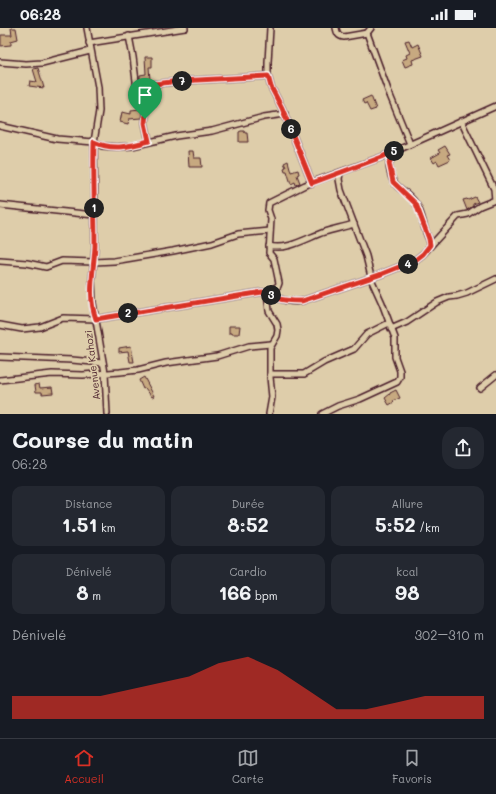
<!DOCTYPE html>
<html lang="fr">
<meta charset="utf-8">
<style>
body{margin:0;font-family:Mali,sans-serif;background:#242831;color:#f1f3f6;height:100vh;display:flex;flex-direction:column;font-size:15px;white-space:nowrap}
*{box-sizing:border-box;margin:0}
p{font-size:13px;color:#9ea1a6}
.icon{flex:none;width:22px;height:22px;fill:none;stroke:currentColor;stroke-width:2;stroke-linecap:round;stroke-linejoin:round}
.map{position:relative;height:386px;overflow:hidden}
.sheet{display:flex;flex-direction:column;background:#171b24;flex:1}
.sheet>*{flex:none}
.pin{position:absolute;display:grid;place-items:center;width:34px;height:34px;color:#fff;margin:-41px -17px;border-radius:50% 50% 50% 0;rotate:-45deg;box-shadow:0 0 4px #0007}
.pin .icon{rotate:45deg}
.km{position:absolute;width:20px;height:20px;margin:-10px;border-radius:50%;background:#222;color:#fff;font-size:11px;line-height:20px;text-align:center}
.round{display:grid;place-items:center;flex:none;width:42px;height:42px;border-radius:16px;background:#242831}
.overview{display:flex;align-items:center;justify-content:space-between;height:68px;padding:0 12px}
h1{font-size:22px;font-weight:700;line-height:30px}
.figures{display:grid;grid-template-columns:repeat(3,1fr);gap:6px;height:68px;padding:4px 12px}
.figures div{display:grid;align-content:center;border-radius:10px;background:#242831;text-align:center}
.figures b{font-size:20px;font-weight:700}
.figures small{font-size:11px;font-weight:400}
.figures p{font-size:11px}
.chart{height:112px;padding:8px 12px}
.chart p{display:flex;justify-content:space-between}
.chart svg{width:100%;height:72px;margin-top:4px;fill:#d93025;opacity:.7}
.status{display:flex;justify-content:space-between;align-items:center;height:28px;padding:0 20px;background:#171b24;direction:ltr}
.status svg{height:11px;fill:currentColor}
.menu{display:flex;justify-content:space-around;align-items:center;height:56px;border-top:1px solid #363941;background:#171b24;font-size:11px;color:#9ea1a6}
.menu a{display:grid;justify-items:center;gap:2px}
.menu .selected{color:#d93025}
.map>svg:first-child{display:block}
.building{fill:#c7a980;stroke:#4a1f2b}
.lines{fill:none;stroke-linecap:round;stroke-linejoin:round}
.minor-casing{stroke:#4a1f2b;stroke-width:8}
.minor{stroke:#decdaa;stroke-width:5}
.route-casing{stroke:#fff;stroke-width:8}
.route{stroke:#d93025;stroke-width:5}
.labels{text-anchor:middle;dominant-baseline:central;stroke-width:3.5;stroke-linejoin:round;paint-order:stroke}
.street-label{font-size:10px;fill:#4a1f2b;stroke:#decdaa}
</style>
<div class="status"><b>06:28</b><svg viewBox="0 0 49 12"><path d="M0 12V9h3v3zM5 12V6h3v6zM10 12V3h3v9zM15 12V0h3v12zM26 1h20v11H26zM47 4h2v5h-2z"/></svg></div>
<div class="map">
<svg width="496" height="386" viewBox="0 0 496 386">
<rect width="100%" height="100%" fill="#decdaa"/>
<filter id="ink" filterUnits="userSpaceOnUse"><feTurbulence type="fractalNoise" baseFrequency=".025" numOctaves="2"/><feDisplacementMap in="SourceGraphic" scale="8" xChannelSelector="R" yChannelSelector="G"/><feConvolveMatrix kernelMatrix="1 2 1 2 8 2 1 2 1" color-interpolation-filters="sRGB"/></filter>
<g filter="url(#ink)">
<g class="building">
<path d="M 11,0 L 16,0 L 18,11 L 11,13 L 11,17 L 1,18 L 1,7 L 12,7 Z"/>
<path d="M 409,12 L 412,19 L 418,16 L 423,28 L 412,32 L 413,36 L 405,39 L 402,32 L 407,30 L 406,27 L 410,25 L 405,13 Z"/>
<path d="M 145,29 L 152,29 L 152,39 L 149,39 L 150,52 L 140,53 L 140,47 L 146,46 Z"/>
<path d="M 38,40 L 42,53 L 44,60 L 29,58 L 30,53 L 37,54 L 33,41 Z"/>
<path d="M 371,68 L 376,81 L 370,83 L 366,75 L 364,76 L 362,72 Z"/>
<path d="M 140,81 L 142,84 L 141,90 L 129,91 L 128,96 L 120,94 L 122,84 L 131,86 L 131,82 Z"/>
<path d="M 241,103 L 244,103 L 245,105 L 247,105 L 248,114 L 239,114 L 239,104 Z"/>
<path d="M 445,118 L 450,126 L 447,127 L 450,132 L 439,137 L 437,133 L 434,135 L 431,130 L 440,125 L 438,122 Z"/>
<path d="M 188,123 L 193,123 L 194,130 L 201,130 L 202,139 L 189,139 Z"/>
<path d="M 288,133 L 291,144 L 298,142 L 299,146 L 297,147 L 300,155 L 297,156 L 296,157 L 295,154 L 291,156 L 287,143 L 285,143 L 284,140 L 286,139 L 284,135 Z"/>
<path d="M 475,169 L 478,174 L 473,176 L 473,178 L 467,182 L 463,172 L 467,171 L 468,172 Z"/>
<path d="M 229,298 L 240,298 L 239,306 L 232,306 L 232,305 L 229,305 Z"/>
<path d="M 131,318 L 134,334 L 130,334 L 128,323 L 119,324 L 119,320 Z"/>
<path d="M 144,349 L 154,368 L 152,369 L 145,360 L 143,361 L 139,352 Z"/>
<path d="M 39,356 L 40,360 L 52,359 L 53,365 L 42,366 L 42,364 L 36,364 L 35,357 Z"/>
<path d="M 396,362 L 400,370 L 393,373 L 394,374 L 389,377 L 385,370 L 390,366 L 390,365 Z"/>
</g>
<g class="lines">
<defs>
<g id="minor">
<path d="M 87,0 L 98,59 L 99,83 L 94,114 L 95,219 L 92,253 L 93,275 L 105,345 L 107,386"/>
<path d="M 270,0 L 268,34 L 268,48 L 271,59 L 282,80 L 312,155"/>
<path d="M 336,0 C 337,5 338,8 344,9 L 367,5 L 371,0"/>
<path d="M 367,5 L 389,65 L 410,116"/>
<path d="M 129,8 L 133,29 L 138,69 L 140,75 L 146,83 L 145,95 L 149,113"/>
<path d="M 89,15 L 185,0"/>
<path d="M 0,34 L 26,36 L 42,35 L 90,23"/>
<path d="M 137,58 L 181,53 L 268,48"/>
<path d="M 0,98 L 57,111 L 94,114 L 102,118 L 117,119 L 132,118 L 176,108 L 212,103 L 264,89 L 285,86"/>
<path d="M 398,122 L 389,135 C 391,164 403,157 416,176 C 423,186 423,200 429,211 L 430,217"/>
<path d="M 0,177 L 94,187"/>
<path d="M 269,218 C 287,223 307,210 324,204 C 334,201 344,199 354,196"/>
<path d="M 0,233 L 27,235 L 46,239 L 62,233 L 94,234 L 114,233 L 173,223 L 212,215 L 238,206 L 270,203"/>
<path d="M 0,297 L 22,301 L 40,299 L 63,290 L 96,291 L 262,264 C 269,264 271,268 277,270 C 285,273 294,274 302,273 L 379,247 L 414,233 L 423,226 L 458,188 L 468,186 L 480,178 L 495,172 L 494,161 L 461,93"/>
<path d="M 391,301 L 407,294 L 437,274 L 449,269 L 457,268 L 467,265 L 496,251"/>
<path d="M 0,329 L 72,332 L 103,335"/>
<path d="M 270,346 L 304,346 L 324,334 L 354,321 L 367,306 L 389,295"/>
<path d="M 0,352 L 52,346 L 83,347 L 120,344 L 138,342 L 166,335 L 217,328 L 249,318 L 271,316"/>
<path d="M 480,360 L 496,347"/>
<path d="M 269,386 L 272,369 L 270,349 L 270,320 L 277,308 L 278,302 L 277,296 L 269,283 L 267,264 L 278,258 L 279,255 L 274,231 L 269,225 L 271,191 L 268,182 L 269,175 L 305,157 L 382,129 L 496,78"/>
<path d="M 322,386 L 338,378 L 360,371 L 397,354 L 400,349 L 400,343 L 395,329 L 395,310 L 382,275 L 372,253 L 366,228 L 341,162 L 339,151 L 340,145"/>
</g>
</defs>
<use href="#minor" class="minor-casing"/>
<use href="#minor" class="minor"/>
</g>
</g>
<g class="lines" filter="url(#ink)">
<defs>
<path id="route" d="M 268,48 L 271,59 L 282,80 L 312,155 L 382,129 L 398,121 L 389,135 L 393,154 L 416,176 L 429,211 L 430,217 L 423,226 L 414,233 L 379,247 L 302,273 C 294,273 284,273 277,270 C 271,268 269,264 262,264 L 96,291 C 87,268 94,242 95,218 C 95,184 93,149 94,114 C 113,123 131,118 149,113 L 145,95 L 146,83 L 140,75 L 137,58 L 180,53 Z"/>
</defs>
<use href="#route" class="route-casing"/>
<use href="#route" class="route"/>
</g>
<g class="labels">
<g class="street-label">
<text transform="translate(92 337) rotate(-97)">Avenue Kahozi</text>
</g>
</g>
</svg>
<div class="pin" style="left:145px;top:91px;background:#1e9e55"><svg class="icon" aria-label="arrive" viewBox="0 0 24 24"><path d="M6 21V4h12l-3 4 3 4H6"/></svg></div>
<b class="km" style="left:94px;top:180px">1</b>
<b class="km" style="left:128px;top:285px">2</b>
<b class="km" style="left:271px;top:267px">3</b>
<b class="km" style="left:408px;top:236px">4</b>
<b class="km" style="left:394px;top:123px">5</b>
<b class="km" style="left:291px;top:101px">6</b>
<b class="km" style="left:182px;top:53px">7</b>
</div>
<section class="sheet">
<div class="overview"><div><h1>Course du matin</h1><p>06:28</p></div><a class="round"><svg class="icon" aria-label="share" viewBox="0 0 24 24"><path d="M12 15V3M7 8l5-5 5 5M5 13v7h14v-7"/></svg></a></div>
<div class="figures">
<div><p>Distance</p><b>1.51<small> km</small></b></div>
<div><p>Durée</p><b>8:52</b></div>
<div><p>Allure</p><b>5:52<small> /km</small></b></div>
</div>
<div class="figures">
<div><p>Dénivelé</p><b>8<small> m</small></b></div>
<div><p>Cardio</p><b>166<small> bpm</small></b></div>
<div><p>kcal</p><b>98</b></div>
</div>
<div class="chart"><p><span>Dénivelé</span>302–310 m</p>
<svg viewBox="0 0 160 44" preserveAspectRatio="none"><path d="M0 44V30L10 30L20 30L30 30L40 26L50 22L60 18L70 10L80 6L90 14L100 26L110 38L120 38L130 34L140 30L150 30L160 30V44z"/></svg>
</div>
</section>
<nav class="menu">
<a class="selected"><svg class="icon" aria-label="home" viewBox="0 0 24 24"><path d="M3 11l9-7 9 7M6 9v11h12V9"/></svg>Accueil</a>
<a><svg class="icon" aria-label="map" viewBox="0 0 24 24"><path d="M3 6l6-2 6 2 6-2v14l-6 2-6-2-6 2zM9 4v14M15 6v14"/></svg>Carte</a>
<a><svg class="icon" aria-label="saved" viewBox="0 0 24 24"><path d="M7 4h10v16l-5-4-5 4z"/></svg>Favoris</a>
</nav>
